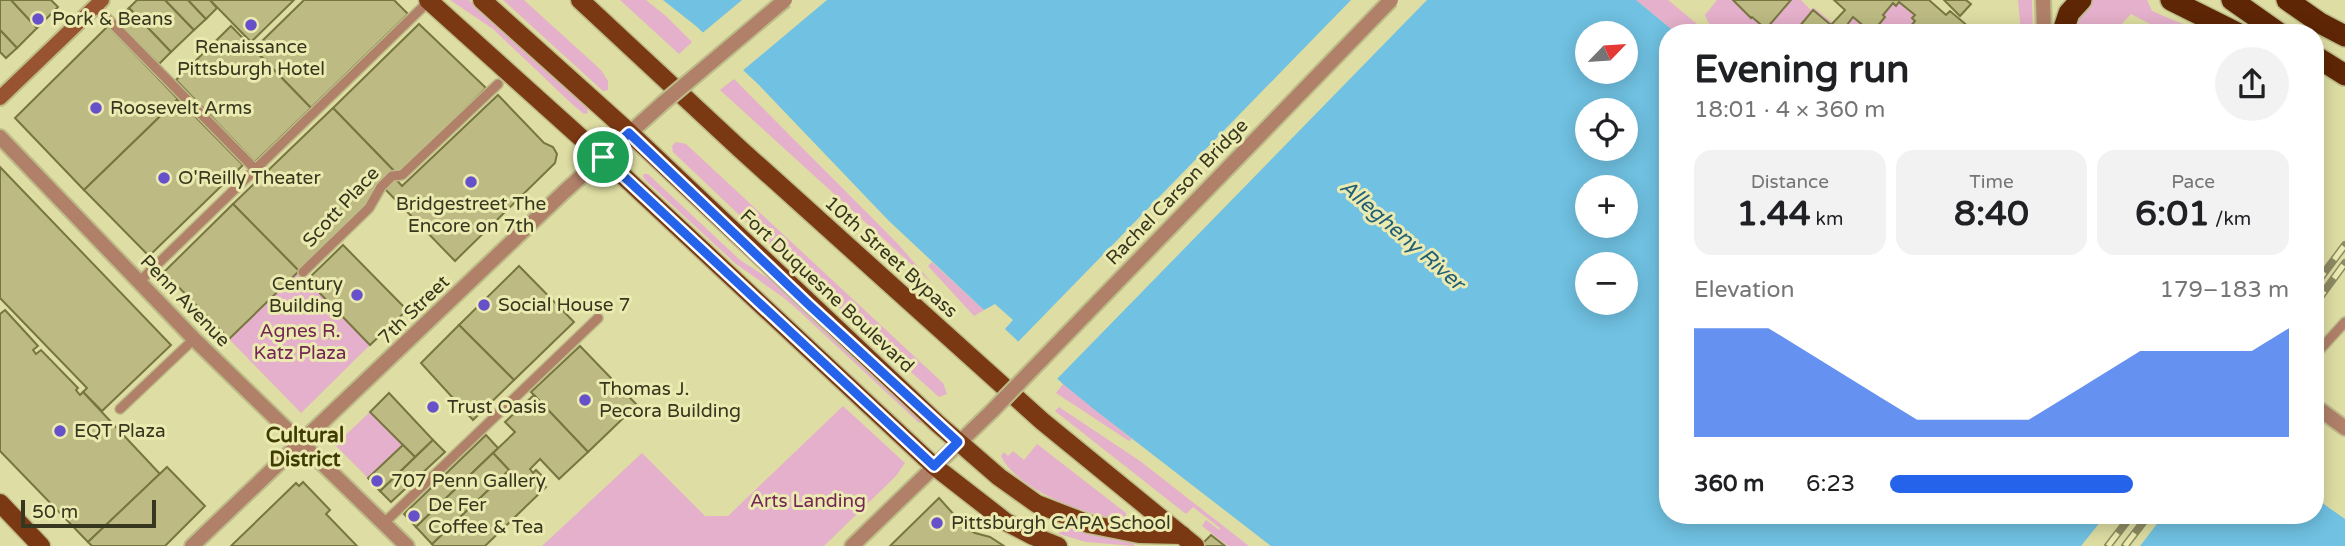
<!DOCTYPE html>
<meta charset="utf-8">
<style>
body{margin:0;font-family:"Varela Round",sans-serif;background:#f2f2f2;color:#202124;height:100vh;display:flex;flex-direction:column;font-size:26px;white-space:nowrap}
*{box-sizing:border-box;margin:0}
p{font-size:23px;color:#757577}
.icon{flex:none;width:38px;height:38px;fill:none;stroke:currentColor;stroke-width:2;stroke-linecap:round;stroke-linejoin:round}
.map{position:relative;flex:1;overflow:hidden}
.side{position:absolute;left:1659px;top:24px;width:665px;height:500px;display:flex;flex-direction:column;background:#fff;border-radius:28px;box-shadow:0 4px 18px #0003}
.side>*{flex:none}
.needle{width:46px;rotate:65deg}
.tools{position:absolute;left:1575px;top:21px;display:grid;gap:14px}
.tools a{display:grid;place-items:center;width:63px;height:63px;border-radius:50%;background:#fff;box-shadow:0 4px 18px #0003;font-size:35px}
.scale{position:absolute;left:21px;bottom:18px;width:135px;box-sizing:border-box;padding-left:7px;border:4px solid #37361f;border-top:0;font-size:19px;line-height:24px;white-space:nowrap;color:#37361f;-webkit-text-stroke:5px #ebeab0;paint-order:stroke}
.pin{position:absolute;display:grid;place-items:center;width:60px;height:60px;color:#fff;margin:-30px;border:4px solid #fff;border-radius:50%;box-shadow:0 2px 7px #0007}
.round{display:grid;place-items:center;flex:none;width:74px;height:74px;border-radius:37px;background:#f2f2f2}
.overview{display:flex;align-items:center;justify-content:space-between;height:119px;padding:0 35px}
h1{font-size:38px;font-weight:700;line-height:52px}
.metrics{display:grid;grid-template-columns:repeat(3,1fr);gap:10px;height:119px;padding:7px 35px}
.metrics div{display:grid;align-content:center;border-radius:18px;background:#f2f2f2;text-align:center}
.metrics b{font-size:35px;font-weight:700}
.metrics small{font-size:19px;font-weight:400}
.metrics p{font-size:19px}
.chart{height:196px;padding:14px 35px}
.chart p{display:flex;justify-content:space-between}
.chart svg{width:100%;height:126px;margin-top:7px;fill:#2563eb;opacity:.7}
ul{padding:0 35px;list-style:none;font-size:23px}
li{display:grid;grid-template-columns:112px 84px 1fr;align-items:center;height:52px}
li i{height:18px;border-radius:9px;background:#2563eb}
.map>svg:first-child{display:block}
.green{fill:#e5b0cb}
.water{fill:#70c1e2;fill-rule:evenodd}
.pier{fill:#dedda3}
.building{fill:#bdbb83;stroke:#787640;stroke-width:2}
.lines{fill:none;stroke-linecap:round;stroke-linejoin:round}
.service-casing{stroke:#bdbc89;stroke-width:12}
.tertiary-casing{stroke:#bdbc89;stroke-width:18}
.secondary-casing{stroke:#bdbc89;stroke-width:18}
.primary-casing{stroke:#bdbc89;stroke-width:21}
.motorway-casing{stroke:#bdbc89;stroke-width:24}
.service{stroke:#b08069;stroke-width:9}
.tertiary{stroke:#b08069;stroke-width:14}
.secondary{stroke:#985330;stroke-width:14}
.primary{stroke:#7b3913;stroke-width:18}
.motorway{stroke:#5e2604;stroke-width:21}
.rail-casing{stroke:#8c8b62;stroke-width:8}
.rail{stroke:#ebeab0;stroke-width:5;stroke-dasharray:16;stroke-linecap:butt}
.tertiary-bridge-casing{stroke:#bdbc89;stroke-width:18;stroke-linecap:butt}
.tertiary-bridge{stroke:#b08069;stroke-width:14}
.route-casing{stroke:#fff;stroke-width:14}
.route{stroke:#2563eb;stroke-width:9}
.poi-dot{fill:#6751ca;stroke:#ebeab0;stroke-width:2.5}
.labels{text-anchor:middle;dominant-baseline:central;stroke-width:6;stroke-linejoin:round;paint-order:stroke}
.poi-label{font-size:19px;fill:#37361f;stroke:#ebeab0;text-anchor:start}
.street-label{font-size:19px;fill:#37361f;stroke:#ebeab0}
.park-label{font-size:19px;fill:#742655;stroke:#ebeab0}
.water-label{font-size:21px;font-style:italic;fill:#205f77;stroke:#ebeab0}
.neighbourhood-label{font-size:21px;font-weight:bold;fill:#3f3c00;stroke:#ebeab0}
</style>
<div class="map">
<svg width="2345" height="546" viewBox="0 0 2345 546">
<rect width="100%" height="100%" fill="#dedda3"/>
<g class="green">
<path d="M 450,0 L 469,0 L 587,108 L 588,113 L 584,114 L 572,104 L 493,29 Z"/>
<path d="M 503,0 L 524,0 L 601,70 L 608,81 L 608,90 L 603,91 Z"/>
<path d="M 620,0 L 646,0 L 667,17 L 692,42 L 679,54 Z"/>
<path d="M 1636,0 L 1668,0 L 1708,33 L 1676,33 Z"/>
<path d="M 1717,0 L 1732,0 L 1750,18 L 1752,17 L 1766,29 L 1791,0 L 1801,0 L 1811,10 L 1814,8 L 1833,23 L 1831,25 L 1813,10 L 1794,33 L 1719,33 L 1708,22 L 1705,15 Z"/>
<path d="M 2018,0 L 2032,0 L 2033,33 L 2021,33 Z"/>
<path d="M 2090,0 L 2147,0 L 2152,11 L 2204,33 L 2167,33 L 2131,14 L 2113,33 L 2076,33 L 2080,13 Z"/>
<path d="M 1899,2 L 1915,15 L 1912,18 L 1915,21 L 1905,33 L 1854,33 L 1846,26 L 1853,17 L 1872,33 L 1885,18 L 1883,15 L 1893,3 L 1896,6 Z"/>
<path d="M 734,79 L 898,244 L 932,283 L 720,90 Z"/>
<path d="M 676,142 L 686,144 L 943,383 L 947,394 L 939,397 L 814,286 L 673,152 L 672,146 Z"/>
<path d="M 644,174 L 648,174 L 740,260 L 785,289 L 925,422 L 924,423 L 919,423 L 800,312 L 784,298 L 736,264 L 645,180 L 643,176 Z"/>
<path d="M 932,262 L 984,310 L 974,316 L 928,266 Z"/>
<path d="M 299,271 L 370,345 L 301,413 L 229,339 Z"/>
<path d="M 1063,384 L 1132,439 L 1129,441 L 1056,393 Z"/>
<path d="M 843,406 L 905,463 L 896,476 L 824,546 L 542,546 L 642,453 L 705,516 L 728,516 Z"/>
<path d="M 1059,407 L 1140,461 L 1249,546 L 1228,546 L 1202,526 L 1206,520 L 1219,530 L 1220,528 L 1193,507 L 1186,514 L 1055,411 Z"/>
<path d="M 370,412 L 403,445 L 368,478 L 335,445 Z"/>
<path d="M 1037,444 L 1126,513 L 1126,519 C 1089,518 1017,490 1001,456 L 1004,452 L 1008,456 L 1013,451 L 1024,460 Z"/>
<path d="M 1073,526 L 1135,541 L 1134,546 L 1086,542 L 1059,534 L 1060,527 Z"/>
</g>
<path class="water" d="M 663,0 L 1636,0 L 1676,33 L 1668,33 L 1668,516 L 2315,516 L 2315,498 L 2345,519 L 2345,546 L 1271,546 L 1095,410 L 1063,384 L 1005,329 L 1013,320 L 995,304 L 984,310 L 888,220 L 759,85 L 696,26 ZM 1587,33 L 1626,33 L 1626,72 L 1587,72 ZM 1587,110 L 1626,110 L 1626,149 L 1587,149 ZM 1587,187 L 1626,187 L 1626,226 L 1587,226 ZM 1587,264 L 1626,264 L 1626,303 L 1587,303 Z"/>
<g class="pier">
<path d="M 742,0 L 827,0 L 741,72 L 700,35 Z"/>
<path d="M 1351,0 L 1427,0 L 1055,381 L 1016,344 Z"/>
<path d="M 2105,516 L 2163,516 L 2140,546 L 2081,546 Z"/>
</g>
<g class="building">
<path d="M 0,0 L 11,0 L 37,28 L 17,48 L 0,30 Z"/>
<path d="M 11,0 L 51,0 L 58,7 L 37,28 Z"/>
<path d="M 137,0 L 165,0 L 194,30 L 171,52 L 129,8 Z"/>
<path d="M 165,0 L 188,0 L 206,19 L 194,30 Z"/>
<path d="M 188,0 L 210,0 L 217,8 L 206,19 Z"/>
<path d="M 210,0 L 294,0 L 251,42 Z"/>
<path d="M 304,0 L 394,0 L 408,14 L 311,108 L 254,49 Z"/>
<path d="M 1733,0 L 1732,0 L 1791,0 L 1766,29 L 1752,17 L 1751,18 Z"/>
<path d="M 1834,0 L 1929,0 L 1946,15 L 1950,11 L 1976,33 L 1905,33 L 1915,21 L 1912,18 L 1915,15 L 1899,2 L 1896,6 L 1893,3 L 1883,15 L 1885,17 L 1872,33 L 1853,17 L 1841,33 L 1794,33 L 1813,10 L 1831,25 L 1845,10 Z"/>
<path d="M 1944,0 L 1966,0 L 1971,4 L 1960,16 Z"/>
<path d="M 129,8 L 171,52 L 159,64 L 116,21 Z"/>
<path d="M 419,24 L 486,88 L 398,175 L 333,108 Z"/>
<path d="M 108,26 L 178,99 L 84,190 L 15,118 Z"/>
<path d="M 231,26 L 311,108 L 255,162 L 176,80 Z"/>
<path d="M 0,30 L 17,48 L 6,58 L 0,52 Z"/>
<path d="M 498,95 L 544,143 L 553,147 L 557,154 L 555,163 L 455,261 L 383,187 L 394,177 L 402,186 Z"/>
<path d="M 178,99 L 243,165 L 149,256 L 84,190 Z"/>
<path d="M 333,108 L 398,175 L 299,271 L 233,204 Z"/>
<path d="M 0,167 L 171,345 L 102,411 L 83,392 L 87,388 L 0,298 Z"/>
<path d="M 233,204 L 299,271 L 229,339 L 164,272 Z"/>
<path d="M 343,245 L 407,310 L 370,345 L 307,280 Z"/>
<path d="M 519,266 L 574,322 L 514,380 L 459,325 Z"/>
<path d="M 5,310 L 38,346 L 33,350 L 36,354 L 41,350 L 78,388 L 76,390 L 80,395 L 83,392 L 160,474 L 88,542 L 0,451 L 0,314 Z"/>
<path d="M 459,325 L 514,380 L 473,420 L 421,363 Z"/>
<path d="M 580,346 L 637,405 L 588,452 L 531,392 Z"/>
<path d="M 389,393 L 433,440 L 415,457 L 370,412 Z"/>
<path d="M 534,395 L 588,452 L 559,479 L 540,459 L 530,469 L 533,473 L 536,470 L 542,476 L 538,479 L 546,487 L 485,546 L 434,546 L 432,544 L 509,470 L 493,453 L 515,432 L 505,422 Z"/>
<path d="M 486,435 L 498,448 L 416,527 L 404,514 Z"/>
<path d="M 433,440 L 445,452 L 391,502 L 380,491 Z"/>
<path d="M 403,445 L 415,457 L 380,491 L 368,478 Z"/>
<path d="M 493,453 L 509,470 L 432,544 L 416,527 Z"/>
<path d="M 167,467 L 205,506 L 165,546 L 92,546 L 88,542 Z"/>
<path d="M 303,482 L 330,510 L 326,514 L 357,546 L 231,546 L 296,483 L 299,486 Z"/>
<path d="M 939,498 L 966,528 L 975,533 L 990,537 L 1004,546 L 890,546 Z"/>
<path d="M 1211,535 L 1225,546 L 1200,546 Z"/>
</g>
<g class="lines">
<defs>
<g id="service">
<path d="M 95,6 L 256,170"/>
<path d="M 303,272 L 369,208 L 381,187 L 392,176 L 402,175 L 498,84"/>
<path d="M 139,282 L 429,1"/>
<path d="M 2315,355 L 2345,322"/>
<path d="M 120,409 L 194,339"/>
<path d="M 384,523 L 598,318"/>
</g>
<g id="tertiary">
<path d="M 2043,0 L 2044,33"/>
<path d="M 0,137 L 194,339 L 407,546"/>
<path d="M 2315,406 L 2345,428"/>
<path d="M 192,546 L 564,192 L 663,103"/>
<path d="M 852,546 L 992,411"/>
</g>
<path id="secondary" d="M 0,98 L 102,0"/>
<g id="primary">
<path d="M 428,0 L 619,172 L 934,466 L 1006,522 L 1033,536 L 1058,546"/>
<path d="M 482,0 L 630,133 L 938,424 L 999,477 L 1037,504 L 1089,524 L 1139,534 L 1182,535"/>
<path d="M 580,0 L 739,148 L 1042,421 L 1195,546"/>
<path d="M 0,503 L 41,546"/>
</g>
<g id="motorway">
<path d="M 2171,0 L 2237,33"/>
<path d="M 2232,0 L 2279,33"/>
<path d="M 2287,0 L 2320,23 L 2345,36"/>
<path d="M 2063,31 L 2069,13 L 2081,0"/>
<path d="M 2315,56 L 2345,75"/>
</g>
</defs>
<use href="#service" class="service-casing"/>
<use href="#tertiary" class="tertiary-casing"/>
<use href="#secondary" class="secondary-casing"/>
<use href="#primary" class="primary-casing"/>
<use href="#motorway" class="motorway-casing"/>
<use href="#service" class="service"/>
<use href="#tertiary" class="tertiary"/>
<use href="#secondary" class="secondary"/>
<use href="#primary" class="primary"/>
<use href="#motorway" class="motorway"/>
<defs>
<g id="rail">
<path d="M 2315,285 L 2345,245"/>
<path d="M 2315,304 L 2345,263"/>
<path d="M 2108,546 L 2131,516"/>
<path d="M 2125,546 L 2148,516"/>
</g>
</defs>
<use href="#rail" class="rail-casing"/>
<use href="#rail" class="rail"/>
<defs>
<g id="tertiary-bridge">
<path d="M 663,103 L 785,0"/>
<path d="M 992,411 L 1391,0"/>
</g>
</defs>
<use href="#tertiary-bridge" class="tertiary-bridge-casing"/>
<use href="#tertiary-bridge" class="tertiary-bridge"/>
</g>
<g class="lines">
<defs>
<path id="route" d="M 629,133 L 808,304 L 958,442 L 934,466 L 603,157 Z"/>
</defs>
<use href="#route" class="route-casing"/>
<use href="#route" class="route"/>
</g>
<g class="poi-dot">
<circle cx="38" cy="19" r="7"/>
<circle cx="251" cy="25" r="7"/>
<circle cx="96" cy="108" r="7"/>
<circle cx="164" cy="178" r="7"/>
<circle cx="471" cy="182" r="7"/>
<circle cx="357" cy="295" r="7"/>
<circle cx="484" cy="305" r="7"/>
<circle cx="585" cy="400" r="7"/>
<circle cx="433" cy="407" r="7"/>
<circle cx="60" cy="431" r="7"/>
<circle cx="377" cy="481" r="7"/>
<circle cx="414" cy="516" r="7"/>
<circle cx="937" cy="523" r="7"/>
</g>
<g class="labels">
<g class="poi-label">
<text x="52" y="19">Pork &amp; Beans</text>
<text x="251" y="47" text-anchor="middle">Renaissance<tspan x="251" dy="22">Pittsburgh Hotel</tspan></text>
<text x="110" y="108">Roosevelt Arms</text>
<text x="178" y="178">O'Reilly Theater</text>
<text x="471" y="204" text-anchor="middle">Bridgestreet The<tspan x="471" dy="22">Encore on 7th</tspan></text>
<text x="343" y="284" text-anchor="end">Century<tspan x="343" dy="22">Building</tspan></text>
<text x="498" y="305">Social House 7</text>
<text x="599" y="389">Thomas J.<tspan x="599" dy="22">Pecora Building</tspan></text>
<text x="447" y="407">Trust Oasis</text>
<text x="74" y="431">EQT Plaza</text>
<text x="391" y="481">707 Penn Gallery</text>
<text x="428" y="505">De Fer<tspan x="428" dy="22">Coffee &amp; Tea</tspan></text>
<text x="951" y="523">Pittsburgh CAPA School</text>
</g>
<g class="street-label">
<text transform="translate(1177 192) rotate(-46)">Rachel Carson Bridge</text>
<text transform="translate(341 207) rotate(-47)">Scott Place</text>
<text transform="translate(891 257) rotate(42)">10th Street Bypass</text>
<text transform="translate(827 291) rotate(43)">Fort Duquesne Boulevard</text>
<text transform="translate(185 301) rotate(46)">Penn Avenue</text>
<text transform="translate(414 310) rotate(-44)">7th Street</text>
</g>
<g class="park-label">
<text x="300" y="331">Agnes R.<tspan x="300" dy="22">Katz Plaza</tspan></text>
<text x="808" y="501">Arts Landing</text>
</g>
<g class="water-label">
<text transform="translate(1402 235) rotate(41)">Allegheny River</text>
</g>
<g class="neighbourhood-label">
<text x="305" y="435">Cultural<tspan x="305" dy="24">District</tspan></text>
</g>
</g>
</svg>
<div class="tools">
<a><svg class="needle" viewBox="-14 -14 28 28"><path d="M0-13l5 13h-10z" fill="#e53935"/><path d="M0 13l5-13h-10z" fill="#757577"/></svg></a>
<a><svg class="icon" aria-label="locate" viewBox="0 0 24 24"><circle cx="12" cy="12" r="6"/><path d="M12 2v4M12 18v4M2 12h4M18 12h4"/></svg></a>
<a>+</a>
<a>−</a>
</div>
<div class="scale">50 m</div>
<div class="pin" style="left:603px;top:157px;background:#1e9e55"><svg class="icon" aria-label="arrive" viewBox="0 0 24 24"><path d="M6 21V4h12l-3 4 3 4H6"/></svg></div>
<section class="side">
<div class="overview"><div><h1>Evening run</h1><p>18:01 · 4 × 360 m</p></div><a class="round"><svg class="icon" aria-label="share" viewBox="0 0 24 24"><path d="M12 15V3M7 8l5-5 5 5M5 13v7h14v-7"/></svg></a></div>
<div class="metrics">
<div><p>Distance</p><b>1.44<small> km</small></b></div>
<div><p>Time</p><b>8:40</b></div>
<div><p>Pace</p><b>6:01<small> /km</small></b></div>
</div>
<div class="chart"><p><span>Elevation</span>179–183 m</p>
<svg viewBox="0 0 160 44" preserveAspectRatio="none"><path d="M0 44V6L10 6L20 6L30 14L40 22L50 30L60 38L70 38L80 38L90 38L100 30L110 22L120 14L130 14L140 14L150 14L160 6V44z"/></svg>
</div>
<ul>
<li><b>360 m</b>6:23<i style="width:61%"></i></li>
</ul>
</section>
</div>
